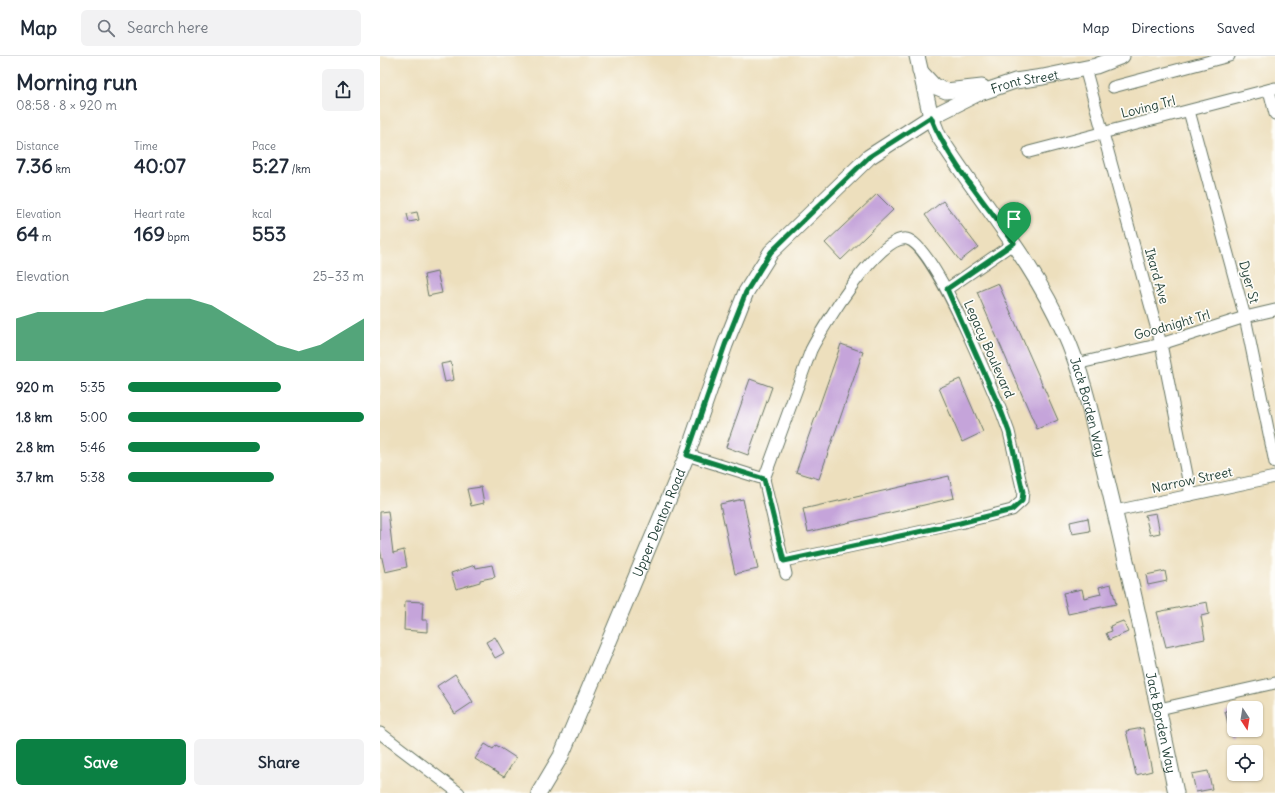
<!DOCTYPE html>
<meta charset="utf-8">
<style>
body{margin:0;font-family:Delius,sans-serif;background:#f2f2f3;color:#1f2937;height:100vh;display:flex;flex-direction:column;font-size:15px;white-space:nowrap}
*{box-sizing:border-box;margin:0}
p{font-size:13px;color:#747a83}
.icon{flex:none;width:22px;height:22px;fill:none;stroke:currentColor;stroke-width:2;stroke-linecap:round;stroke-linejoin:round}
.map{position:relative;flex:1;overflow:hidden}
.sheet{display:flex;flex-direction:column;background:#fff;width:380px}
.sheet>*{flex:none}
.needle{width:26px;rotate:168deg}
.fabs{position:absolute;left:847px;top:645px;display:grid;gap:8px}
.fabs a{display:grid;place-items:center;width:36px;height:36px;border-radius:6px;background:#fff;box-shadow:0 1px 3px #0004;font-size:20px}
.pin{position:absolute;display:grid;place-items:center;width:34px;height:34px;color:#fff;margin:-41px -17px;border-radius:50% 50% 50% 0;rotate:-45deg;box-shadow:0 0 4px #0007}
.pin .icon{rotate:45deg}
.round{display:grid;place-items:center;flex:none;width:42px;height:42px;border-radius:6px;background:#f2f2f3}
.overview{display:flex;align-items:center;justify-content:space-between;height:68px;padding:0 16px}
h1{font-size:22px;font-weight:800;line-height:30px}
.figures{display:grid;grid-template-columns:repeat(3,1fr);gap:6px;height:68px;padding:4px 16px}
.figures div{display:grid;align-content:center}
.figures b{font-size:20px;font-weight:800}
.figures small{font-size:11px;font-weight:400}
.figures p{font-size:11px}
.chart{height:112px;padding:8px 16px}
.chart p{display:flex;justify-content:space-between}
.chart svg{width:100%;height:72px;margin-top:4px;fill:#0b8043;opacity:.7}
.cta{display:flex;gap:8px;margin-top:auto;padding:8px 16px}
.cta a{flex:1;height:46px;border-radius:6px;background:#0b8043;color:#fff;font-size:16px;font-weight:800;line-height:46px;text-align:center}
.cta a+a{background:#f2f2f3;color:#1f2937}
ul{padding:0 16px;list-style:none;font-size:13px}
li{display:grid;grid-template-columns:64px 48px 1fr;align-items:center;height:30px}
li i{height:10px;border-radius:5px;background:#0b8043}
header{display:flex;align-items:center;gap:24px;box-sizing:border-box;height:56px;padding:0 20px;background:#fff;border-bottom:1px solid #e0e1e3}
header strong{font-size:19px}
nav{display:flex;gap:22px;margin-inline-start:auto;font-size:14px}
.search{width:280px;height:36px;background:#f2f2f3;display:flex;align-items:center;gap:10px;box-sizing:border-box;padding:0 14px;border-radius:6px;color:#747a83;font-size:15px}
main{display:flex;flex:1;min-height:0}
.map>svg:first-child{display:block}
.building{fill:#c5a4da}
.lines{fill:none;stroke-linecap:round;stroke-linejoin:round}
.street-casing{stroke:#677664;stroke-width:13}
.secondary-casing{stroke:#677664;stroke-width:17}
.street{stroke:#fff;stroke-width:11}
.secondary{stroke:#fff;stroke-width:15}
.route-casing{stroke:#fff;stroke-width:8}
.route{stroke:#0b8043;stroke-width:5}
.labels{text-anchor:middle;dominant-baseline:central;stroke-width:3.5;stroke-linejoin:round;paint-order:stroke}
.street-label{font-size:13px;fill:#1f3d34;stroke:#fdfcf7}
</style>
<header>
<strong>Map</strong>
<div class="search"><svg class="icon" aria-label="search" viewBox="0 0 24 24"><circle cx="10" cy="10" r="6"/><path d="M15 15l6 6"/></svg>Search here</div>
<nav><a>Map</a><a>Directions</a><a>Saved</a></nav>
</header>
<main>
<section class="sheet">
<div class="overview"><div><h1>Morning run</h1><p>08:58 · 8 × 920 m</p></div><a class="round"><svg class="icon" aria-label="share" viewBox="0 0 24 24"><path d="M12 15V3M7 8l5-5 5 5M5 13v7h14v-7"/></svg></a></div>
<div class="figures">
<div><p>Distance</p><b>7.36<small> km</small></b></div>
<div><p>Time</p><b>40:07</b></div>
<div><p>Pace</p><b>5:27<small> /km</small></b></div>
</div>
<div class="figures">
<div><p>Elevation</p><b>64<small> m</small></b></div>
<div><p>Heart rate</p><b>169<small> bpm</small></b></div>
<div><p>kcal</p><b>553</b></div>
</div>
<div class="chart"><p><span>Elevation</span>25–33 m</p>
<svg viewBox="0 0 160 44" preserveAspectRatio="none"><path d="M0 44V18L10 14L20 14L30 14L40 14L50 10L60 6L70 6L80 6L90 10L100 18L110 26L120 34L130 38L140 34L150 26L160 18V44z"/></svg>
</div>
<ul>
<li><b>920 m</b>5:35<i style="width:65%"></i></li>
<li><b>1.8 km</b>5:00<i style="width:100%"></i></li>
<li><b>2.8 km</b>5:46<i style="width:56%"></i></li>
<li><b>3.7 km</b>5:38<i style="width:62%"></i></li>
</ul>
<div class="cta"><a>Save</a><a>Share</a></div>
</section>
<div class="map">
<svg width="895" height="737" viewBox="0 0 895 737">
<rect width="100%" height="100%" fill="#fdfcf7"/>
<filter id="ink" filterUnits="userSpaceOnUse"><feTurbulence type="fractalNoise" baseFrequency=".025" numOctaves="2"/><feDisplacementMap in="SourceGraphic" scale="8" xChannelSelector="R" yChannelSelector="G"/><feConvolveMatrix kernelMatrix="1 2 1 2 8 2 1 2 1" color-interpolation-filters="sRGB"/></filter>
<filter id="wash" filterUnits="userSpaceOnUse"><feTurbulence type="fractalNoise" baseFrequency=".012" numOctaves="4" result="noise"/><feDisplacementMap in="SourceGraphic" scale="16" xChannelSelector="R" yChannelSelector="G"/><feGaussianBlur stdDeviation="0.9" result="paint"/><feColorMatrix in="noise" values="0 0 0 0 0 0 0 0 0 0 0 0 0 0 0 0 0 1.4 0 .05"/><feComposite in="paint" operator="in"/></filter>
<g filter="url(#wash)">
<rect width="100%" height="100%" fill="#eddfbd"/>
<g id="blocks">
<g class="building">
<path d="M 497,138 L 513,154 L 461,204 L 445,187 Z"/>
<path d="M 563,145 L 598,191 L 580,205 L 545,159 Z"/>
<path d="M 37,156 L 39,164 L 29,166 L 27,158 Z"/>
<path d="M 57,216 L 62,237 L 48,240 L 44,219 Z"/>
<path d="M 618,227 L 678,364 L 657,373 L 597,236 Z"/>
<path d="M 461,288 L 483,296 L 439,423 L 416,416 Z"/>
<path d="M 71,306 L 74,324 L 65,326 L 61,308 Z"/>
<path d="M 370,323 L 392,331 L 368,399 L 346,391 Z"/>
<path d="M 580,323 L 603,376 L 582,386 L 559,332 Z"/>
<path d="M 569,420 L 574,442 L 428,476 L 423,453 Z"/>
<path d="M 101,431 L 104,447 L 91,450 L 87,433 Z"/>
<path d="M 363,443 L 378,513 L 355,518 L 340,448 Z"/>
<path d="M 8,455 L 13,497 L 24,494 L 27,511 L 5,516 L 0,493 L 0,456 Z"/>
<path d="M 776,457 L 780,477 L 770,479 L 765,459 Z"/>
<path d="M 708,462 L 710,475 L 692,478 L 690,466 Z"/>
<path d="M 95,509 L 96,512 L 112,509 L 115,521 L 100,524 L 100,526 L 76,533 L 71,517 Z"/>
<path d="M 785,515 L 787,525 L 768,529 L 766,519 Z"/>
<path d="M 731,528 L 736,548 L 688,558 L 683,537 L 702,533 L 704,542 L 721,538 L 719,531 Z"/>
<path d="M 25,545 L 43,546 L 42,564 L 47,564 L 47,576 L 24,574 Z"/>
<path d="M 827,546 L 829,558 L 821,560 L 825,583 L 786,591 L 777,556 Z"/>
<path d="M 743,565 L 748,576 L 729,584 L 726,577 L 732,575 L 730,570 Z"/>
<path d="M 115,581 L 124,597 L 115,602 L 106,586 Z"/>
<path d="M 75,618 L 93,646 L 75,658 L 57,630 Z"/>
<path d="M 854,653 L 854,680 L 851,680 L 845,655 Z"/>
<path d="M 763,672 L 772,715 L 756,719 L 746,675 Z"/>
<path d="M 105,688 L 113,693 L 116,689 L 136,702 L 124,721 L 95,703 Z"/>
<path d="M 828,715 L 832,733 L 816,736 L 812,718 Z"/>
</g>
</g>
</g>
<g filter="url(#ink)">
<use href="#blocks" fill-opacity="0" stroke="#677664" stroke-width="1"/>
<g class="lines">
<defs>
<g id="street">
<path d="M 705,12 L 781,288 L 811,439"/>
<path d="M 733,31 L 849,0"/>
<path d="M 889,34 L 895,58"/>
<path d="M 809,55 L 865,261 L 895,407"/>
<path d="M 649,96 L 895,32"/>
<path d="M 567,233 L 634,187"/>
<path d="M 696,308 L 781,288 L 865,261 L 895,254"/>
<path d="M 307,399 L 384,423 L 406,518"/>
<path d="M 384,423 L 431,294 C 442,272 500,177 527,183 C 554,189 610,328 622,357 L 629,376 L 643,436 L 642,445 L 632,454 L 580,467 L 404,505"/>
<path d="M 735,455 L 895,421"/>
<path d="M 779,653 L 895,627"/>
<path d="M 0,677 L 79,737"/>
</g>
<g id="secondary">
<path id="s1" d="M 537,0 L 551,61 L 558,79 C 600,146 652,203 684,276 C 705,322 714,372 726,420 C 752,525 774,631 796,737"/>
<path d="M 540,15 L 554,30 L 566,35 L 602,31"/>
<path id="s2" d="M 159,737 L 181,700 L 307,399 L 345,289 L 366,236 L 391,196 L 489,101 L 551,61 L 597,38 L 635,25 L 663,21 L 716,10 L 742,0"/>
</g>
</defs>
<use href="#street" class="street-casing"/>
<use href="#secondary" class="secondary-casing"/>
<use href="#street" class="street"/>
<use href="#secondary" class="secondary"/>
</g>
</g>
<g class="lines" filter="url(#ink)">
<defs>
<path id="route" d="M 551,61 C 568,105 607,149 634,187 L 567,233 L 622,357 L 629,376 L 643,436 L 642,445 L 632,454 L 580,467 L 404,505 L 384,423 L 307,399 L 345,289 L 366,236 L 391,196 L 489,101 Z"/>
</defs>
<use href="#route" class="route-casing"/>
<use href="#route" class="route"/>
</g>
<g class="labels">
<g class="street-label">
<text stroke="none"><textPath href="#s2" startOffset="901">Front Street</textPath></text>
<text transform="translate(768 51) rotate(-14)">Loving Trl</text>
<text transform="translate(777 220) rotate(74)">Ikard Ave</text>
<text transform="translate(869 226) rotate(75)">Dyer St</text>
<text transform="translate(792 269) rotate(-16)">Goodnight Trl</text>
<text transform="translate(609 293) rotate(66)">Legacy Boulevard</text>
<text stroke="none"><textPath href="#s1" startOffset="395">Jack Borden Way</textPath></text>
<text transform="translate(812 424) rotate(-12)">Narrow Street</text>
<text stroke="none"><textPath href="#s2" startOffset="296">Upper Denton Road</textPath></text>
<text stroke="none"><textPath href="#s1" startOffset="719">Jack Borden Way</textPath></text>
</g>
</g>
</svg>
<div class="fabs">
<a><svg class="needle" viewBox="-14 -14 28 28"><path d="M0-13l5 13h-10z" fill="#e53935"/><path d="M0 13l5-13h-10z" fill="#747a83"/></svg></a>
<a><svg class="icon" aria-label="locate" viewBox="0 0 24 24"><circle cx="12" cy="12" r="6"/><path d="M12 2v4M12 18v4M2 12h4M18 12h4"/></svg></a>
</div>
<div class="pin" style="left:634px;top:187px;background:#1e9e55"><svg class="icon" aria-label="arrive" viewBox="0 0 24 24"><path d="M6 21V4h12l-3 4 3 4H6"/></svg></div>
</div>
</main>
